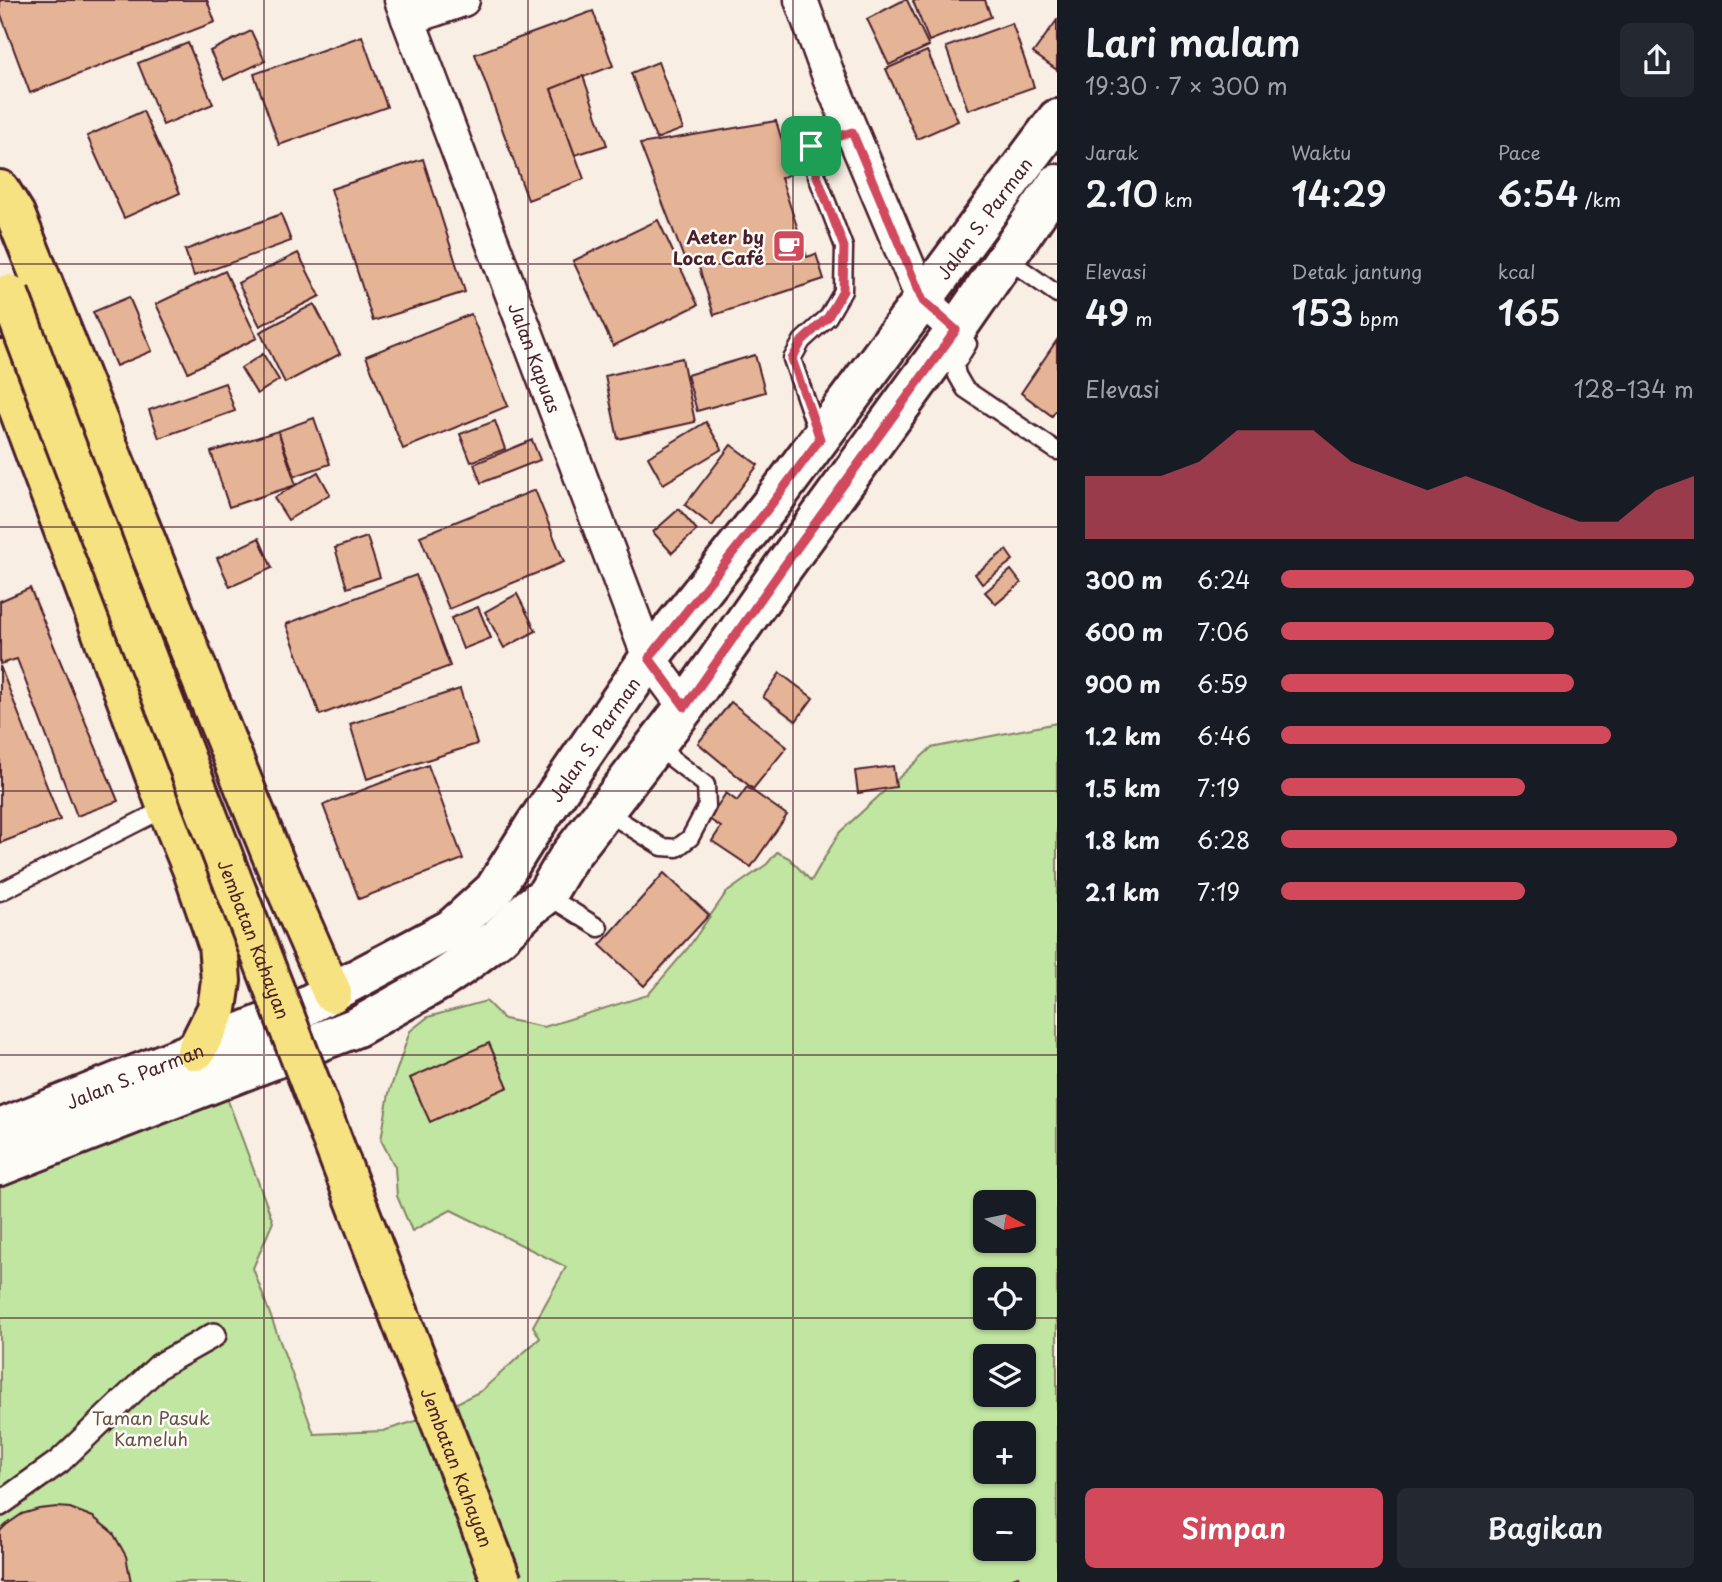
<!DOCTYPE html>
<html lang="id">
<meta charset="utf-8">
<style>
body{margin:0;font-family:"Playpen Sans",sans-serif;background:#242831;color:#f1f3f6;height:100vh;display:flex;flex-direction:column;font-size:26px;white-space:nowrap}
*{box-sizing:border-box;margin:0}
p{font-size:23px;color:#9ea1a6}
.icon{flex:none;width:38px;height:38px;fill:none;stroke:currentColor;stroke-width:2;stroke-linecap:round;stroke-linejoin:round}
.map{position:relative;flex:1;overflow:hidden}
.details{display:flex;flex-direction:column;background:#171b24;width:665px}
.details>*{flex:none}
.needle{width:46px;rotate:99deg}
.controls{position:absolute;left:973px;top:1190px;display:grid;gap:14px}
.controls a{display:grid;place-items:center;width:63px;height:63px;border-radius:10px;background:#171b24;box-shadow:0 2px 5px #0004;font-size:35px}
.pin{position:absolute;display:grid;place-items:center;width:60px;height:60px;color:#fff;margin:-30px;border-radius:14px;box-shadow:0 4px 10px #0006}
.round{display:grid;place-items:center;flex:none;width:74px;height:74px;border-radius:10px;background:#242831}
.summary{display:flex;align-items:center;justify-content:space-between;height:119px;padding:0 28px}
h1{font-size:38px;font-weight:600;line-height:52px}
.stats{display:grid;grid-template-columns:repeat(3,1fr);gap:10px;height:119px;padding:7px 28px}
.stats div{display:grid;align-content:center}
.stats b{font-size:35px;font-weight:600}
.stats small{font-size:19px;font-weight:400}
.stats p{font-size:19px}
.chart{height:196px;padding:14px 28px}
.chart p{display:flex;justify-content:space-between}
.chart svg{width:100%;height:126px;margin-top:7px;fill:#d1495b;opacity:.7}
.action{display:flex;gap:14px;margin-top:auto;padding:14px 28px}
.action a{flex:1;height:80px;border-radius:10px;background:#d1495b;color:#fff;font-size:28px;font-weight:600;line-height:80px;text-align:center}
.action a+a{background:#242831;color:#f1f3f6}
ul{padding:0 28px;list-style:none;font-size:23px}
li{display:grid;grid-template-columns:112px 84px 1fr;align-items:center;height:52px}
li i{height:18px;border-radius:9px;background:#d1495b}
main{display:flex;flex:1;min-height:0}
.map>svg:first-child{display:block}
.green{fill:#c0e6a1;stroke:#858266;stroke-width:2;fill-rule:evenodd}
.building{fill:#e5b496;stroke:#4a1f2b;stroke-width:2}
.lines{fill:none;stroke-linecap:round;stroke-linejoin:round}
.service-casing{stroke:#4a1f2b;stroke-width:21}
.pedestrian-casing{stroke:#4a1f2b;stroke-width:28}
.minor-casing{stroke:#4a1f2b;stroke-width:37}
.secondary-casing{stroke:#4a1f2b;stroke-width:44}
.trunk-casing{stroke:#4a1f2b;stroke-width:44}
.service{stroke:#fdfcf7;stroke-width:16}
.pedestrian{stroke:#fdfcf7;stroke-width:23}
.minor{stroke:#fdfcf7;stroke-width:32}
.secondary{stroke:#fdfcf7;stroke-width:38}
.trunk{stroke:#f6e281;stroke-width:38}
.trunk-bridge-casing{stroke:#4a1f2b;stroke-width:44;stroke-linecap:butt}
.trunk-bridge{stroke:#f6e281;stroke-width:38}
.route-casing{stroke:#fff;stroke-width:14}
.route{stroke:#d1495b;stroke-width:9}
.grid{fill:none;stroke:#4a1f2b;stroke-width:2;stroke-opacity:0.55}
.labels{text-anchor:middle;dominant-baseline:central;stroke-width:5;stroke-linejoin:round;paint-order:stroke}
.street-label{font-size:18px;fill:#4a1f2b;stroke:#fdfcf7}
.poi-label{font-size:18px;font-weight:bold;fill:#4a1f2b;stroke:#fdfcf7;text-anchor:end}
.park-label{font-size:18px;fill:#685148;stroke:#fdfcf7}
</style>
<main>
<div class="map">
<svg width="1057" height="1582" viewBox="0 0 1057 1582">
<rect width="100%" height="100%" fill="#f8eee4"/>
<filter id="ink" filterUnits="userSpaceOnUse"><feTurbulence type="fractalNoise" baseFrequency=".0143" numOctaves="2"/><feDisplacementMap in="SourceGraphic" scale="14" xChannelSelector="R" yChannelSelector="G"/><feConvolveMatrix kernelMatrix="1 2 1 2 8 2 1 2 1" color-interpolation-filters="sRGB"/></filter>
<g filter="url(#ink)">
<path class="green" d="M 1057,723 L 1057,1582 L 0,1582 L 0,1187 L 227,1098 L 273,1222 L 253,1268 L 314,1434 L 383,1431 L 429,1417 L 481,1391 L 540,1338 L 533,1326 L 566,1267 L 451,1210 L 412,1231 L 397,1196 L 395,1167 L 381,1140 L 389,1093 L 410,1031 L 428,1017 L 486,1001 L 504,1019 L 544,1027 L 648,995 L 688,948 L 726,893 L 767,864 L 777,852 L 789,858 L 811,881 L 839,833 L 931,748 ZM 985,1202 L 1024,1202 L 1024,1241 L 985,1241 ZM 985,1279 L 1024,1279 L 1024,1318 L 985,1318 ZM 985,1356 L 1024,1356 L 1024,1395 L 985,1395 ZM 985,1433 L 1024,1433 L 1024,1472 L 985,1472 ZM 985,1510 L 1024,1510 L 1024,1549 L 985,1549 Z"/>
<g class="building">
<path d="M 0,0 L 207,0 L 215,22 L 30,93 L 0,12 Z"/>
<path d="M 904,0 L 907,0 L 929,46 L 889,65 L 867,19 Z"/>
<path d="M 916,0 L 985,0 L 991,17 L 929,41 L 913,1 Z"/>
<path d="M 593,11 L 613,66 L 551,89 L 584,179 L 528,200 L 475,54 Z"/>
<path d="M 1057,20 L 1057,70 L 1033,53 Z"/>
<path d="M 1012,23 L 1034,87 L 968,110 L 946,47 Z"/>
<path d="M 251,31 L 265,61 L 224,80 L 210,51 Z"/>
<path d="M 362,36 L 387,107 L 279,145 L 254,74 Z"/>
<path d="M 188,43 L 213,104 L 163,125 L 138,63 Z"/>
<path d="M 927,51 L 958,121 L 917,139 L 886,69 Z"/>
<path d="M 658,62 L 683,129 L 656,139 L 631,73 Z"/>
<path d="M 583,76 L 607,145 L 575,155 L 551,89 Z"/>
<path d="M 143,111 L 180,193 L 124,218 L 87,136 Z"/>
<path d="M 776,121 L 792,173 L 781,178 L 807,257 L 816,254 L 824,279 L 714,315 L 696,258 L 685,261 L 640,144 Z"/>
<path d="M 423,159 L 465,292 L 373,321 L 331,189 Z"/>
<path d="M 281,214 L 291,241 L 194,276 L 185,250 Z"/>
<path d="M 658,220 L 698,305 L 613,346 L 573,261 Z"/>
<path d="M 298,253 L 320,296 L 260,326 L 238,283 Z"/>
<path d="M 225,271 L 257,338 L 188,372 L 156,304 Z"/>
<path d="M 129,297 L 152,351 L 116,366 L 93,312 Z"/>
<path d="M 314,304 L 340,354 L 285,383 L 260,332 Z"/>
<path d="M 471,314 L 508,406 L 403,449 L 366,356 Z"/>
<path d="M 1057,340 L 1057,409 L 1052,416 L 1021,393 Z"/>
<path d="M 263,354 L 279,380 L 257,394 L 241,368 Z"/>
<path d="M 755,355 L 765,392 L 697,411 L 687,375 Z"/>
<path d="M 682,358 L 695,422 L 618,439 L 605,376 Z"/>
<path d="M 225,383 L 235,411 L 159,438 L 149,410 Z"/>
<path d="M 314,418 L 330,464 L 295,476 L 278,431 Z"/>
<path d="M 495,421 L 505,449 L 471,462 L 460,434 Z"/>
<path d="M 706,422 L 722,449 L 663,484 L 648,457 Z"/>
<path d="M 278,431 L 296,485 L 229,507 L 211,452 Z"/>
<path d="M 532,440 L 540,460 L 481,483 L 474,464 Z"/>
<path d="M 731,445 L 758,465 L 712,526 L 685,505 Z"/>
<path d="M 318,472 L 330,494 L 288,520 L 274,498 Z"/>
<path d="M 535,490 L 564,562 L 449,609 L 420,536 Z"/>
<path d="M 679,509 L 697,530 L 672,553 L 653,532 Z"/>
<path d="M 367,537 L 380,577 L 347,588 L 335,548 Z"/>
<path d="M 259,538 L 272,568 L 230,587 L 217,558 Z"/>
<path d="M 1006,550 L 1013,560 L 982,584 L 975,574 Z"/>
<path d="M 1011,570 L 1021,583 L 996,604 L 985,592 Z"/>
<path d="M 416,575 L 450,666 L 320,715 L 286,624 Z"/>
<path d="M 30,588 L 118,801 L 77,816 L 17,659 L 0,664 L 0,601 Z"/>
<path d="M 517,594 L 536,631 L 504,648 L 485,612 Z"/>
<path d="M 478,607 L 491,638 L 463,649 L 451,618 Z"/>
<path d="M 0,666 L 60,820 L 0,843 Z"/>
<path d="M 780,673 L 813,698 L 796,721 L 763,697 Z"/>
<path d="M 460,689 L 477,744 L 367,779 L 350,724 Z"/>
<path d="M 731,702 L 787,747 L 753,789 L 698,743 Z"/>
<path d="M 428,765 L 463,859 L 359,899 L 323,805 Z"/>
<path d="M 893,766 L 896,787 L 858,793 L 855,771 Z"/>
<path d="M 747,787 L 787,815 L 751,867 L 712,841 L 721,827 L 709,819 L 726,793 L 737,801 Z"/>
<path d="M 664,873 L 709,915 L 644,986 L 600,945 Z"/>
<path d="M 489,1043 L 508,1087 L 430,1122 L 410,1078 Z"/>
<path d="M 57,1507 L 70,1508 L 93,1517 L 113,1533 L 126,1556 L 131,1582 L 0,1582 L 0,1531 L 6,1525 L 22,1514 L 39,1509 Z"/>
<path d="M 1018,1576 L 1021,1582 L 1002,1582 L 1005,1581 Z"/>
</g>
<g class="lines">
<defs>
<g id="service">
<path d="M 1006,258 L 1057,294"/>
<path d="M 968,344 L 955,365 L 957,375 L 965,389 L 1057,451"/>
<path d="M 819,437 L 792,359 L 802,341 L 828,317 L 843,291 L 844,247 L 809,155 L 811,146 L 852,132"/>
<path d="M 605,811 L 662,847 L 677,848 L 690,838 L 707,806 L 706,785 L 656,746"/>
<path d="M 0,892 L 152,815 L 165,806"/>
<path d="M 546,895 L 599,928"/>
</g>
<path id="pedestrian" d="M 0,1504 L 60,1461 L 159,1366 L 214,1335"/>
<g id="minor">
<path id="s1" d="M 401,0 L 649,658 L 685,707"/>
<path d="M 801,0 L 829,77 L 923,301 L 956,330"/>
<path d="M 408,19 L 463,0"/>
</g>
<g id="secondary">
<path id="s2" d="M 0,1129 L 300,1009 L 451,929 L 494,890 L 533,828 L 649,658 L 771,504 L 1057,119"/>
<path d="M 0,1166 L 357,1027 L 439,981 L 464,964 L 498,938 L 529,908 L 546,895 L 568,858 L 685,707 L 784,566 L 956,330 L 1057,184"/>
</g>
<g id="trunk">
<path d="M 0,190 L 15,214 L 277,868 L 332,993"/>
<path d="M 0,359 L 166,805 L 193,871 L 218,944 L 221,981 L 217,1009 L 196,1051"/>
</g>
</defs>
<use href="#service" class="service-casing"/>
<use href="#pedestrian" class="pedestrian-casing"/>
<use href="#minor" class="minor-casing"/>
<use href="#secondary" class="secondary-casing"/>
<use href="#trunk" class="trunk-casing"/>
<use href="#service" class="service"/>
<use href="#pedestrian" class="pedestrian"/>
<use href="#minor" class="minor"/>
<use href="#secondary" class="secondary"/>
<use href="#trunk" class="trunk"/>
<defs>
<g id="trunk-bridge">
<path id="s3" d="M 9,294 L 115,575 L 502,1582"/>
</g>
</defs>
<use href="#trunk-bridge" class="trunk-bridge-casing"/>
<use href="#trunk-bridge" class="trunk-bridge"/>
</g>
</g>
<g class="lines" filter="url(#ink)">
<defs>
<path id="route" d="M 852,132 L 923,301 L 956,330 L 784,566 L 685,707 L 649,658 L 771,505 L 820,439 L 792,359 L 802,341 L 828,317 L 843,291 L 844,247 L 809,155 L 811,146 Z"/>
</defs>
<use href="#route" class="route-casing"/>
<use href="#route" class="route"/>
</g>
<path class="grid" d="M 264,0 L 264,1582M 528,0 L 528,1582M 793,0 L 793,1582M 0,264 L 1057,264M 0,527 L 1057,527M 0,791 L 1057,791M 0,1055 L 1057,1055M 0,1318 L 1057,1318"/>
<defs>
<symbol id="cafe-square" viewBox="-11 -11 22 22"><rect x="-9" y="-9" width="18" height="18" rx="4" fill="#d1495b" stroke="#fdfcf7"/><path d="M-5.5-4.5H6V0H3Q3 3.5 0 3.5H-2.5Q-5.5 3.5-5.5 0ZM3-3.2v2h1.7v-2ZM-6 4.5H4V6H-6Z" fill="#fff"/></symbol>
</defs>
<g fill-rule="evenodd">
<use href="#cafe-square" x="770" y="227" width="38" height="38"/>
</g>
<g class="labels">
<g class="street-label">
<text stroke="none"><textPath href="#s2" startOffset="1384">Jalan S. Parman</textPath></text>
<text stroke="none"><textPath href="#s1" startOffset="382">Jalan Kapuas</textPath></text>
<text stroke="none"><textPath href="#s2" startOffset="733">Jalan S. Parman</textPath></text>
<text stroke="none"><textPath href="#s3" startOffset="690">Jembatan Kahayan</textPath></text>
<text stroke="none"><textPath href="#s2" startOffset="145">Jalan S. Parman</textPath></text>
<text stroke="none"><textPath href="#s3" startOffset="1256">Jembatan Kahayan</textPath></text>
</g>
<g class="poi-label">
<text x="764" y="236">Aeter by<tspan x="764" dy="21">Loca Café</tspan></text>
</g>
<g class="park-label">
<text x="151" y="1417">Taman Pasuk<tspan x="151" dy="21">Kameluh</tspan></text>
</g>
</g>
</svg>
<div class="controls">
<a><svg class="needle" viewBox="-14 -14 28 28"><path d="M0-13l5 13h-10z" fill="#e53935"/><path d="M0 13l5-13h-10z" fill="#9ea1a6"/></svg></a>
<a><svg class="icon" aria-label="locate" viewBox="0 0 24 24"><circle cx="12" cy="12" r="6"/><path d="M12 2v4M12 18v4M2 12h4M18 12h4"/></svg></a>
<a><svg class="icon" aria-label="layers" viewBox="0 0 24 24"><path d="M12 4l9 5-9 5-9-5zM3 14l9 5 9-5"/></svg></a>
<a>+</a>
<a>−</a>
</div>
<div class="pin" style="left:811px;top:146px;background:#1e9e55"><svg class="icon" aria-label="arrive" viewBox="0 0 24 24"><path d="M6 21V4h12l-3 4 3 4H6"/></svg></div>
</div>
<section class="details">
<div class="summary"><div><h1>Lari malam</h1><p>19:30 · 7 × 300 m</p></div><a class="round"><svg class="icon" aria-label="share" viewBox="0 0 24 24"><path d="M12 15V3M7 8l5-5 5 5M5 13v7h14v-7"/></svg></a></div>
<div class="stats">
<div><p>Jarak</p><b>2.10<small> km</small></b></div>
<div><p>Waktu</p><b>14:29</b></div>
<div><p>Pace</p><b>6:54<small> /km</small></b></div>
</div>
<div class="stats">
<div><p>Elevasi</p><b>49<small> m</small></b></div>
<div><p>Detak jantung</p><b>153<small> bpm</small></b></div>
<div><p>kcal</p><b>165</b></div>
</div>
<div class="chart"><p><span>Elevasi</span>128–134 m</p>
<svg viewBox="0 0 160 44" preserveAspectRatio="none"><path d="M0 44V22L10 22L20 22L30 17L40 6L50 6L60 6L70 17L80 22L90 27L100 22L110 27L120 33L130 38L140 38L150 27L160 22V44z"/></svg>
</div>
<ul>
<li><b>300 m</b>6:24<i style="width:100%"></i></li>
<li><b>600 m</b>7:06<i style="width:66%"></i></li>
<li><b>900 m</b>6:59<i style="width:71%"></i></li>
<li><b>1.2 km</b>6:46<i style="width:80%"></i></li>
<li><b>1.5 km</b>7:19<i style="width:59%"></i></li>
<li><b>1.8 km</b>6:28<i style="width:96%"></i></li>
<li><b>2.1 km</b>7:19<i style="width:59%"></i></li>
</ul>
<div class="action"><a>Simpan</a><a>Bagikan</a></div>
</section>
</main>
